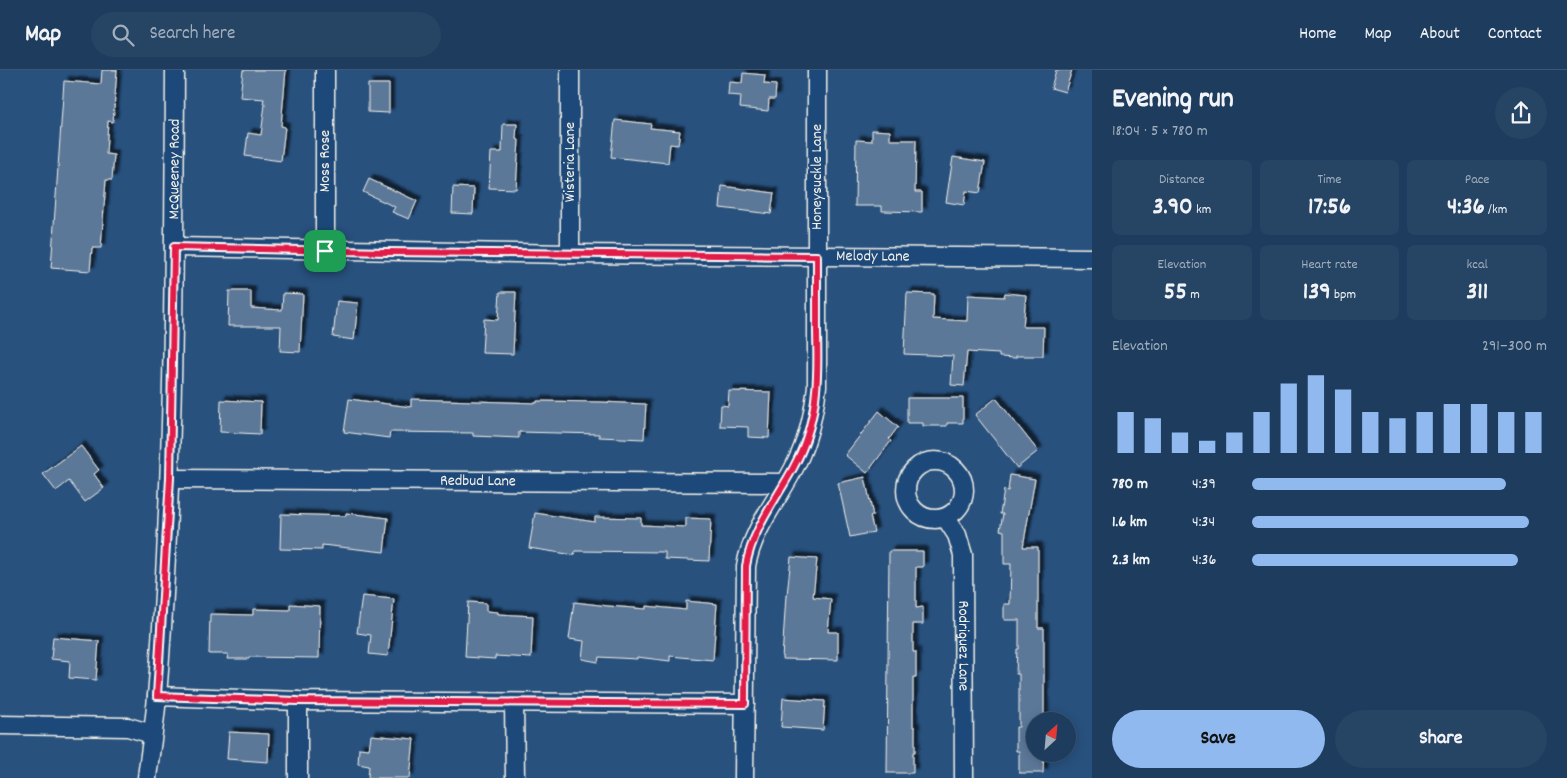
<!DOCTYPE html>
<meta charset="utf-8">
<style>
body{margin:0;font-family:Dekko,sans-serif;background:#264464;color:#f1f3f6;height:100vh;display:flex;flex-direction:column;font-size:19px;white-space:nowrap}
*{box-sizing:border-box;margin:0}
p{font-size:16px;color:#a1aebc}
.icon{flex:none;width:28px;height:28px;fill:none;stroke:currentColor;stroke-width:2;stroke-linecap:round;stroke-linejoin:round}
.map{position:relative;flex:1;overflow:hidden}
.panel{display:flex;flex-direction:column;background:#1e3d5e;width:475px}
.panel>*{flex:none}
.needle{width:32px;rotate:26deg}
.tools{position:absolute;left:1026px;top:642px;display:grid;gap:10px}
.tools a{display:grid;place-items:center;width:50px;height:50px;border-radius:50%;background:#1e3d5e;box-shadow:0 2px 12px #0003,0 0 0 1px #3c5673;font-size:25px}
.pin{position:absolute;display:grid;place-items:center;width:42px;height:42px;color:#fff;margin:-21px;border-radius:10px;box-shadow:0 2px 8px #0006}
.round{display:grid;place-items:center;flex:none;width:52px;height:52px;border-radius:26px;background:#264464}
.head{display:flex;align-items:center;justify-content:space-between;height:85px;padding:0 20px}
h1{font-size:28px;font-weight:700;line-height:38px}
.metrics{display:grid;grid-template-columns:repeat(3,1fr);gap:8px;height:85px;padding:5px 20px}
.metrics div{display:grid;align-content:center;border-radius:8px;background:#264464;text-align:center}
.metrics b{font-size:25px;font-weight:700}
.metrics small{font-size:14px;font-weight:400}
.metrics p{font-size:14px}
.chart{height:140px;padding:10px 20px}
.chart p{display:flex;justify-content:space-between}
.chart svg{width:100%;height:90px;margin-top:5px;stroke:#90b9f0;stroke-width:6}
.primary-button{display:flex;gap:10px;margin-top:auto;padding:10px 20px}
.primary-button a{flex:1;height:58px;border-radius:30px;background:#90b9f0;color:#111;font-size:20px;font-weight:700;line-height:58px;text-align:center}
.primary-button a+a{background:#264464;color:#f1f3f6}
ul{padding:0 20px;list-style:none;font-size:16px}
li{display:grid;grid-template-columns:80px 60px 1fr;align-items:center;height:38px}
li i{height:12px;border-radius:6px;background:#90b9f0}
header{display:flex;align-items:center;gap:30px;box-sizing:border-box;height:70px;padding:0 25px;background:#1e3d5e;border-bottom:1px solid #3c5673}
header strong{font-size:24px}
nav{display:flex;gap:28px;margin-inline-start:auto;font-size:18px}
.search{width:350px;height:45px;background:#264464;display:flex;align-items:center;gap:12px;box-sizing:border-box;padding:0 18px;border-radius:28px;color:#a1aebc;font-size:19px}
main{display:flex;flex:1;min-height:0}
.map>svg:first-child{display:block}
.building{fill:#5b7899;stroke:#f4f1e8;filter:url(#shadow)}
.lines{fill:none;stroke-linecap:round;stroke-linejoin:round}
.street-casing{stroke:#f4f1e8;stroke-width:21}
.street{stroke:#1f4a7a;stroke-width:18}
.route-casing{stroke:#fff;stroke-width:10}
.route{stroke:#e11d48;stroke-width:6}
.labels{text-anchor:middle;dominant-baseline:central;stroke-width:4;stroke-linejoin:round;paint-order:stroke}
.street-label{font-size:16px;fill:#f4f1e8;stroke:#1f4a7a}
</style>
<header>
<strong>Map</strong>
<div class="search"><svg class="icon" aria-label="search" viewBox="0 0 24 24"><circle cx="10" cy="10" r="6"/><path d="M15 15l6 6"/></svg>Search here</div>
<nav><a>Home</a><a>Map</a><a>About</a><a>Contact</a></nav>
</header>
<main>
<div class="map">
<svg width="1092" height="708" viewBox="0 0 1092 708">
<defs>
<filter id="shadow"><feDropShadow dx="4.5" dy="-4.5" stdDeviation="1" flood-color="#0009"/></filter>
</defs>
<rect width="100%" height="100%" fill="#28517e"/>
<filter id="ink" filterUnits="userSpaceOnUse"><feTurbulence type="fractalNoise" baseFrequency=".02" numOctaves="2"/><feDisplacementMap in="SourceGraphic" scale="10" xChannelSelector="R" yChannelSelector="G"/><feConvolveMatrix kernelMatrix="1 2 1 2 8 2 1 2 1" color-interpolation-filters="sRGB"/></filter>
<g filter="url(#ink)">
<g class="building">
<path d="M 102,0 L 117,0 L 113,52 L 108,51 L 106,84 L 114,85 L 112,110 L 106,110 L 101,178 L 92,178 L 90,201 L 51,198 L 64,11 L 101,14 Z"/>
<path d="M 243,0 L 286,0 L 281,56 L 285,57 L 281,91 L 245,86 L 248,63 L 261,65 L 265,34 L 263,34 L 264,29 L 240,27 Z"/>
<path d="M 1056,0 L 1072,0 L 1065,22 L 1051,18 Z"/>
<path d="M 743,3 L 765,5 L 764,14 L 776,15 L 775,29 L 769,29 L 768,41 L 740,38 L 741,26 L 728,25 L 729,12 L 742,13 Z"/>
<path d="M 368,14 L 389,14 L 389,43 L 368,42 Z"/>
<path d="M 615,50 L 651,54 L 650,58 L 680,61 L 678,75 L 670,74 L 668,93 L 611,87 Z"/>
<path d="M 503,54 L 517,54 L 516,69 L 519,70 L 516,119 L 489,118 L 491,82 L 502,82 Z"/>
<path d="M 872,60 L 890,61 L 890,70 L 916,70 L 915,122 L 922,122 L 922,142 L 882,141 L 882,136 L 855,136 L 856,70 L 872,71 Z"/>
<path d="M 953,87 L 985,92 L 980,123 L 966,121 L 964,135 L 946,132 Z"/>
<path d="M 369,109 L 417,131 L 409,149 L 392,142 L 395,137 L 363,122 Z"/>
<path d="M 722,116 L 774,123 L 771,144 L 720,138 Z"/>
<path d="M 453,117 L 474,118 L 473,144 L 452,143 Z"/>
<path d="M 229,221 L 251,221 L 251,238 L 282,240 L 283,223 L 303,224 L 300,282 L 280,281 L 281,256 L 228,256 Z"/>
<path d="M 500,222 L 516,222 L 513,284 L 482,283 L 484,249 L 498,250 Z"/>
<path d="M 907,223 L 934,224 L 933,249 L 967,251 L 968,225 L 1004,227 L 1005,223 L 1026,225 L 1023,257 L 1044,257 L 1043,286 L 1016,286 L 1016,288 L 999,287 L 999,284 L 967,282 L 964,316 L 951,315 L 953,286 L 904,284 Z"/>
<path d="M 337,231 L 358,233 L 354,270 L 333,267 Z"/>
<path d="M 729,321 L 771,322 L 769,368 L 748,367 L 748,357 L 720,356 L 721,335 L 728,336 Z"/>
<path d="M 907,328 L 963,328 L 963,353 L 947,353 L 947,356 L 923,356 L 923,353 L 907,353 Z"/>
<path d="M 996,328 L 1038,381 L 1017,398 L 975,345 Z"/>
<path d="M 349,329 L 411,337 L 411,329 L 537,333 L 537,331 L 601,332 L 646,334 L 644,369 L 599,367 L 599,364 L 519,362 L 519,368 L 473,366 L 473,363 L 390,362 L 389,368 L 344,362 Z"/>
<path d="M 221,330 L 261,332 L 260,364 L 220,362 Z"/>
<path d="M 879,341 L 898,357 L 889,369 L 891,371 L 867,403 L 845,385 Z"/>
<path d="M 81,376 L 99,400 L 94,404 L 104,418 L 85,432 L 69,411 L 56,421 L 43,404 Z"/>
<path d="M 1010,405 L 1035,409 L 1023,477 L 1038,477 L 1038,558 L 1044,558 L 1044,651 L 1035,651 L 1035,684 L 1044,684 L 1043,703 L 1019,703 L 1019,681 L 1016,681 L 1016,657 L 1019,657 L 1019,604 L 1016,604 L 1017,579 L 1019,579 L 1019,550 L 1004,550 L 1004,534 L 1010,534 L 1011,494 L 1004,494 L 1004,461 L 1000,460 L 1003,444 L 1000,444 L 1004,420 L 1008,421 Z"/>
<path d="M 865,407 L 873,446 L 870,446 L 874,462 L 850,467 L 838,413 Z"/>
<path d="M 346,443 L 388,448 L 384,482 L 322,475 L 322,480 L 280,479 L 281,444 L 346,446 Z"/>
<path d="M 535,443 L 595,452 L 595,447 L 641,448 L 641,455 L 686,457 L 686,448 L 711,449 L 709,491 L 665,489 L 665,482 L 575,481 L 574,485 L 529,478 Z"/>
<path d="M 889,481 L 923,481 L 923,497 L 916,497 L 916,538 L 923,537 L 923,554 L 913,554 L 913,582 L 916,582 L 916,607 L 913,607 L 913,657 L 915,657 L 915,682 L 913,682 L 913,703 L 887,703 Z"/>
<path d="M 791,487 L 817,489 L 813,527 L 831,529 L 828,562 L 838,562 L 838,590 L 782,589 L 786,525 L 787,525 Z"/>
<path d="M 362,526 L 394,529 L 388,586 L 369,584 L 371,565 L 357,563 Z"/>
<path d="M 686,531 L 717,534 L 713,590 L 670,586 L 670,591 L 637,587 L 637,589 L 599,587 L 598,592 L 582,589 L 584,571 L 569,569 L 574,532 L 608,536 L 646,539 L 646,536 L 686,540 Z"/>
<path d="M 468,532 L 486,533 L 486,541 L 498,542 L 498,544 L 533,546 L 531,588 L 495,586 L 495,589 L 465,587 Z"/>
<path d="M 290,534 L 320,536 L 319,588 L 249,587 L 249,589 L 227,589 L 228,584 L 209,584 L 210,544 L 253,545 L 253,539 L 290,540 Z"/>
<path d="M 53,567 L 99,571 L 96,610 L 69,608 L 70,591 L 51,589 Z"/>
<path d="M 783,628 L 825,631 L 823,660 L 781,657 Z"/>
<path d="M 229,662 L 269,664 L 268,692 L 227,689 Z"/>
<path d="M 371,665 L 414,669 L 410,708 L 368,708 L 369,696 L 358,694 L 359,678 L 369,679 Z"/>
</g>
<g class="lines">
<defs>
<g id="street">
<path d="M 325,0 L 325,181"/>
<path d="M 570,0 L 570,184"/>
<path id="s1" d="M 174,177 L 570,184 L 1092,188"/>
<circle cx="935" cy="420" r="29"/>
<path id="s2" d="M 170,409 L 785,413"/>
<path id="s3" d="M 946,448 L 957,465 L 963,485 L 964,708"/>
<path d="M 157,626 L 298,631 L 745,634"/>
<path d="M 514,633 L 515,708"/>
<path d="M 0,655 L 128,657 L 152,664"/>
<path id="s4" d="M 147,708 C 150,681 155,653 157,626 C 174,417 174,209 175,0"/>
<path d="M 298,708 L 298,631"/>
<path d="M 744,708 L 746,496 C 753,457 779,429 796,394 C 808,370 814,343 817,316 L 817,0"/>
</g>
</defs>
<use href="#street" class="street-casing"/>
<use href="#street" class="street"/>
</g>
</g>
<g class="lines" filter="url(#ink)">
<defs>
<path id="route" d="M 174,177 L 386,182 L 817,186 C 817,212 817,237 817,263 C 818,299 818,335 806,369 C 791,414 754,449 746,496 L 745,634 L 298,631 L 157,626 L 170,408 Z"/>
</defs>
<use href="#route" class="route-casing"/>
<use href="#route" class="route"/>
</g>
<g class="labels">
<g class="street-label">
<text transform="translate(325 91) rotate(-90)">Moss Rose</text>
<text transform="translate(570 92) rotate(-90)">Wisteria Lane</text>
<text stroke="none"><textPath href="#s4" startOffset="610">McQueeney Road</textPath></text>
<text transform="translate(817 107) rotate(-90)">Honeysuckle Lane</text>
<text stroke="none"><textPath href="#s1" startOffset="699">Melody Lane</textPath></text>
<text stroke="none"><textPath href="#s2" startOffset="308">Redbud Lane</textPath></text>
<text stroke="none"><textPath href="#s3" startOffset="132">Rodriguez Lane</textPath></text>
</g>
</g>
</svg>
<div class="tools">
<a><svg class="needle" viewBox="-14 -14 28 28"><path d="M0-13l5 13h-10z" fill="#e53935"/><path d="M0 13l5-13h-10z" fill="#a1aebc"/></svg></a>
</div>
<div class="pin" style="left:325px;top:181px;background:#1e9e55"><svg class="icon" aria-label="arrive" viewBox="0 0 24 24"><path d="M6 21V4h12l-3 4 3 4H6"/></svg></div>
</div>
<section class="panel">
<div class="head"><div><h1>Evening run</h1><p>18:04 · 5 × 780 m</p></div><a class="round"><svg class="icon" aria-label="share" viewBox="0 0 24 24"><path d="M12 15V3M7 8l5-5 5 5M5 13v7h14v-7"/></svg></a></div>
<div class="metrics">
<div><p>Distance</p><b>3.90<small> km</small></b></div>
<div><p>Time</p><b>17:56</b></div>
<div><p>Pace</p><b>4:36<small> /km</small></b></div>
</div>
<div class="metrics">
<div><p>Elevation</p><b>55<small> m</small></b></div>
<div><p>Heart rate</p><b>139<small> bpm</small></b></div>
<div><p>kcal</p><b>311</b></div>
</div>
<div class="chart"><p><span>Elevation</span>291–300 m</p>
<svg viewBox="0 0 160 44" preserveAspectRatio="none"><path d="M5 44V24M15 44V27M25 44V34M35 44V38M45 44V34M55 44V24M65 44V10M75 44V6M85 44V13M95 44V24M105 44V27M115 44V24M125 44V20M135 44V20M145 44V24M155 44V24"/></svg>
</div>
<ul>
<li><b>780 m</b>4:39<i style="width:86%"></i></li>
<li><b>1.6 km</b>4:34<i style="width:94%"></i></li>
<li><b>2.3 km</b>4:36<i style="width:90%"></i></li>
</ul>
<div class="primary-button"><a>Save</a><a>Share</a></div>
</section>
</main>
